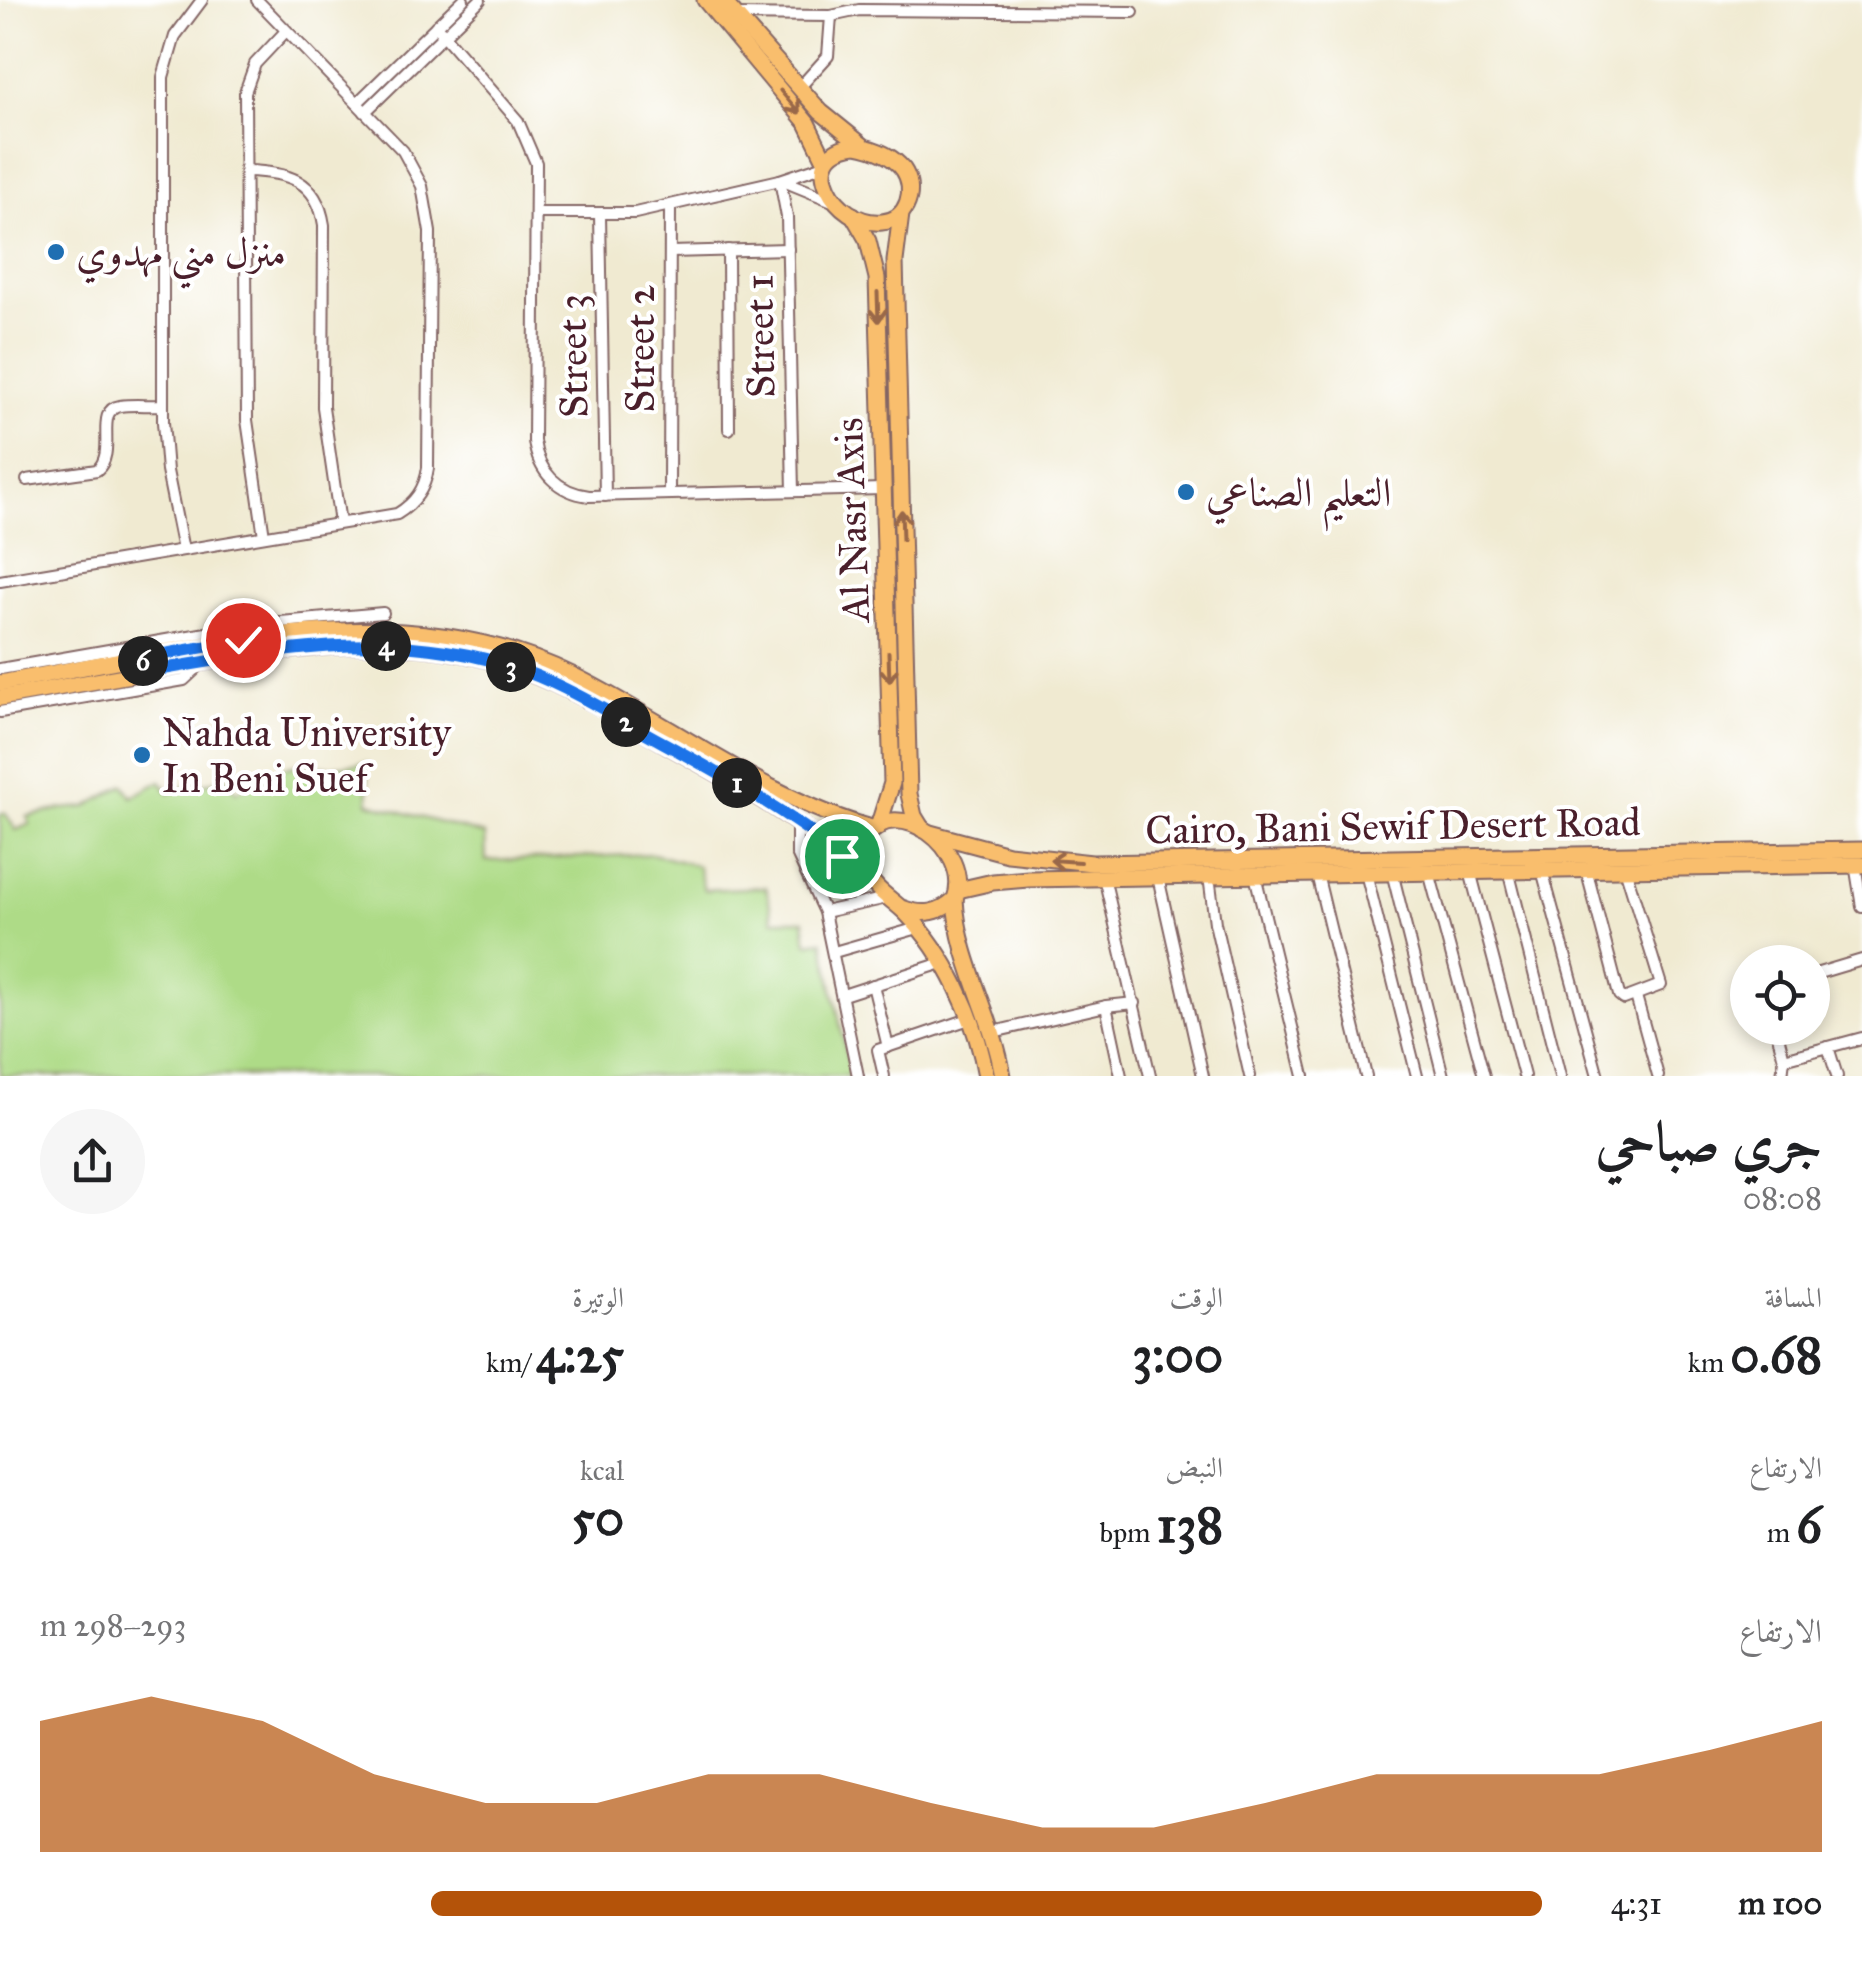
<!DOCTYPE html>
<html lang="ar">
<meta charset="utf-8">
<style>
body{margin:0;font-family:"IM FELL Great Primer",Amiri,serif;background:#f6f6f6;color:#202124;direction:rtl;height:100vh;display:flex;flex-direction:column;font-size:38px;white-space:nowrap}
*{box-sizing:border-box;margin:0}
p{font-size:32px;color:#757577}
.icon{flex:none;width:55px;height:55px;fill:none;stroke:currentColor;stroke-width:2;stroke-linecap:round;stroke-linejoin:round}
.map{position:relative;height:1076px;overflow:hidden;direction:ltr}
.panel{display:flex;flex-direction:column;background:#fff;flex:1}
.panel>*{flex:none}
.buttons{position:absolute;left:1730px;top:945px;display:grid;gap:20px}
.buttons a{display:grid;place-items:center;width:100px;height:100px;border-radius:50%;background:#fff;box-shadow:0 5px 15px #0003;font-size:50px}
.pin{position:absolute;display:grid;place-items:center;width:85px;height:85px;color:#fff;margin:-42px;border:5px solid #fff;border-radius:50%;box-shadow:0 2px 10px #0007}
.km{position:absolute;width:50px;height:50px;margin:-25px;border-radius:50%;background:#222;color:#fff;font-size:28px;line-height:50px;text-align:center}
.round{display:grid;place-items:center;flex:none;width:105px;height:105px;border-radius:52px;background:#f6f6f6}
.summary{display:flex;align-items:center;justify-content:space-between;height:170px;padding:0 40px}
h1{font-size:55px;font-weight:700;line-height:75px}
.metrics{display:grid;grid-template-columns:repeat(3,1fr);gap:15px;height:170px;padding:10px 40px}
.metrics div{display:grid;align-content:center}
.metrics b{font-size:50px;font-weight:700}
.metrics small{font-size:28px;font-weight:400}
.metrics p{font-size:28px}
.chart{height:280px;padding:20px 40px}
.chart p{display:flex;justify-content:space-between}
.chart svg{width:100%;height:180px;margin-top:10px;fill:#b45309;opacity:.7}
ul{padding:0 40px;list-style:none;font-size:32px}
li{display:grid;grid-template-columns:160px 120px 1fr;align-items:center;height:75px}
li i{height:25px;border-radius:12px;background:#b45309}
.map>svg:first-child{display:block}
.green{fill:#aedb87;stroke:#7c7d59;stroke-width:2.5}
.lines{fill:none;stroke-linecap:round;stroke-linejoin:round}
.minor-casing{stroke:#846665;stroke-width:14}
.primary-casing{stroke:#846665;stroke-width:19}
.trunk-casing{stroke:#846665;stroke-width:19}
.minor{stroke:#fff;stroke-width:10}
.primary{stroke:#f9be6d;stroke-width:15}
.trunk{stroke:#f9be6d;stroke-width:15}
.oneway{stroke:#996749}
.route-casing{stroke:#fff;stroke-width:20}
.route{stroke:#1a73e8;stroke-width:12}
.poi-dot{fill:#1f6fb2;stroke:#fff;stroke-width:4}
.labels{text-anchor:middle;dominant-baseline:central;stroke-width:8;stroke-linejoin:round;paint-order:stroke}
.poi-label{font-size:40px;fill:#4a1f2b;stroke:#fff;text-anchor:start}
.street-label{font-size:40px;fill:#4a1f2b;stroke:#fff}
</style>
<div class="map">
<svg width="1862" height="1076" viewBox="0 0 1862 1076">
<rect width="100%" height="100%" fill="#fff"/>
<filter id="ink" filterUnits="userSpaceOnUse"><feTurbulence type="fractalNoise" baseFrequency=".01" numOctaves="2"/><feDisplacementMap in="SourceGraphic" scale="20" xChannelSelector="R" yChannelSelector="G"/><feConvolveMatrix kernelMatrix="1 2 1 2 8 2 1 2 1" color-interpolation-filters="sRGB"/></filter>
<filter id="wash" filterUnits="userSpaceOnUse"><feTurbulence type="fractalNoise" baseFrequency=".0048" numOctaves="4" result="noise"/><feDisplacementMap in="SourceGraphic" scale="40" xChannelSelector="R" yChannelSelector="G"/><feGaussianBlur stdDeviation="2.25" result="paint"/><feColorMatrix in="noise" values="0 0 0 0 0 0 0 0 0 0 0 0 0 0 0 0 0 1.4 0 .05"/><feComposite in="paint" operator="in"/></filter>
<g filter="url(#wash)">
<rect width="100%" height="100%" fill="#f0ead1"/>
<path class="green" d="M 367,763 L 369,803 L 485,835 L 486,861 L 653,854 L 698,866 L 704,890 L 766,887 L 773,920 L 804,920 L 807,943 L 823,941 L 851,1076 L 0,1076 L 0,814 L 5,813 L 16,830 L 30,824 L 27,817 L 61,809 L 86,807 L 124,785 L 132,797 L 161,781 L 169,793 L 199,781 L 202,785 L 226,777 L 236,792 L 284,768 L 304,764 L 328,767 Z"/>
</g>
<g filter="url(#ink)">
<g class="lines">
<defs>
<g id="minor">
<path d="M 736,15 L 831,16 L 859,10 L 1133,12"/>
<path d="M 436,26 L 518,121 L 536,163 L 534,441 C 538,472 558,492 589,496 L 883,489"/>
<path d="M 799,88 L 828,56 L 831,16"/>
<path d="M 357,103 L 463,0"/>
<path d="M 365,112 L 480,0"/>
<path d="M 246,171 C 287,172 317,179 324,225 L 323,407 L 340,523"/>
<path d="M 780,180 L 787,217 L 793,491"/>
<path d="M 781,180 L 835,202"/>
<path d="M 537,213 L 635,213 L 780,180 L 825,165"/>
<path d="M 600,215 L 605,496"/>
<path d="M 728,250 L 729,429"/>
<path d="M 670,252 L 788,249"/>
<path d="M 27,480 L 97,470 C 118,452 93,410 120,406 C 133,404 149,406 162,405"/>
<path d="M 669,494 L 670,205"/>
<path d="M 264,536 L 247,420 L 245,92 L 255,64 L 286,31"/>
<path d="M 183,550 L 167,471 L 163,422 L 163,77 L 175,36 L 202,0"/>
<path d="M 0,581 L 397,514 C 415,503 425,489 428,468 L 430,232 L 422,186 L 403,151 L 257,0"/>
<path d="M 0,669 L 258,624 L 383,613"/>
<path d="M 0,712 L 184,680 L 200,665"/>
<path d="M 797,822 L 797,854 L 824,912 L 858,1076"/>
<path d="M 1855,864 L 1862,907"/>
<path d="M 1586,869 L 1619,995 L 1624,999 L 1661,985 L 1625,868"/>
<path d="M 1508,870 L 1560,1076"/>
<path d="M 1542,870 L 1598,1076"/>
<path d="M 1470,871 L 1524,1076"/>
<path d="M 1392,872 L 1443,1076"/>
<path d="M 1429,872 L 1484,1076"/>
<path d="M 1366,873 L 1417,1076"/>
<path d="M 1317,874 L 1366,1076"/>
<path d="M 1255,875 L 1304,1076"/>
<path d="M 1209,876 L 1215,923 L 1250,1076"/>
<path d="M 1104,877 L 1150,1076"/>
<path d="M 1158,877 L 1203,1076"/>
<path d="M 824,912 L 887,898"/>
<path d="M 834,952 L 918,928"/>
<path d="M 1812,975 L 1862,960"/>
<path d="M 873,985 L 888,1047"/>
<path d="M 843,995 L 942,963"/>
<path d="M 1636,996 L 1658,1076"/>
<path d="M 1106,1006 L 1121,1076"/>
<path d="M 1776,1028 L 1784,1059 L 1782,1076"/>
<path d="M 993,1032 L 1106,1006 L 1135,1003"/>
<path d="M 1828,1047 L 1837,1076"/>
<path d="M 1784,1059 L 1862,1038"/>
<path d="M 884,1076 L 878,1050 L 969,1019"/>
</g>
<g id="primary">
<path d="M 0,683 C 185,651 394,587 572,675 C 673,725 765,799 875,829"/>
<path d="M 0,698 C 62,687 125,676 187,665 C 293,647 399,632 503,664 C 562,682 614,715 667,745 C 739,785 808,823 868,880"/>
<path d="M 930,833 L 1008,854 L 1092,863 L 1862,850"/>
<path d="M 958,890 L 993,882 L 1028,879 L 1862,865"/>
</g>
<g id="trunk">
<path d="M 705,0 L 807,123 L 826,162"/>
<path d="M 722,0 L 821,112 L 862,145"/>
<path d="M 856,145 C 872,148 892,155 903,169 C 917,189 908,220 882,222 C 835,227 793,152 856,145 Z"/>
<path d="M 901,214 L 895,261 L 909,794 L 914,816 L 922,829"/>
<path d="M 853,215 L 868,241 L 877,278 L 892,783 L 878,827"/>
<path d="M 955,899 C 958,961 993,1015 1003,1076"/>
<path d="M 902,908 C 922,916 939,914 955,899 C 973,849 895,792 867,837 C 860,848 860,863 867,874 C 876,891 892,899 905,912 C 946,954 976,1018 986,1076"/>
</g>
</defs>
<use href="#minor" class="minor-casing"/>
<use href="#primary" class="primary-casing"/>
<use href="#trunk" class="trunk-casing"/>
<use href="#minor" class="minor"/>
<use href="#primary" class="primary"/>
<use href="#trunk" class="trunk"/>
</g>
<defs><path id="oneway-shaft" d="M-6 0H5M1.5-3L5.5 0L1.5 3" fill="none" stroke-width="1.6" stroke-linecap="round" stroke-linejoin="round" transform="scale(2.5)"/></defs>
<g class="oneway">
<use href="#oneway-shaft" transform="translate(790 102) rotate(50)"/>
<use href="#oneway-shaft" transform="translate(878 307) rotate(88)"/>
<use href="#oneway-shaft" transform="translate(902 525) rotate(-92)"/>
<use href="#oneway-shaft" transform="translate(889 667) rotate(88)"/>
<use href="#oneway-shaft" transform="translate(1065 861) rotate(-176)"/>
</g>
</g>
<g class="lines" filter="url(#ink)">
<defs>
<path id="route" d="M 243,640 L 142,658 L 145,672 C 272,651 401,624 527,672 C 574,690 618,718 662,742 C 725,777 786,810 842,856"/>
</defs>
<use href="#route" class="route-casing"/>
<use href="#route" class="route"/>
</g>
<g class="poi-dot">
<circle cx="56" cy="252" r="10"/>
<circle cx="1186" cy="492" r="10"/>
<circle cx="142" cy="755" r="10"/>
</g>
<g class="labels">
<g class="poi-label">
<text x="76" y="252">منزل مني مهدوي</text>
<text x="1206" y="492">التعليم الصناعي</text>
<text x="162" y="732">Nahda University<tspan x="162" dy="46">In Beni Suef</tspan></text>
</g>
<g class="street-label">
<text transform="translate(760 336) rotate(-91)">Street 1</text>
<text transform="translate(640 349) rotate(-90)">Street 2</text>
<text transform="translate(573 356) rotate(-91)">Street 3</text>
<text transform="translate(852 520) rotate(-92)">Al Nasr Axis</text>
<text transform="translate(1393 826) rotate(-1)">Cairo, Bani Sewif Desert Road</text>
</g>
</g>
</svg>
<div class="buttons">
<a><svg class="icon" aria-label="locate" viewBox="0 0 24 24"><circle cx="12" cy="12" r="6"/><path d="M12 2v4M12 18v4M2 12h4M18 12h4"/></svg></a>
</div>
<div class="pin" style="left:842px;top:856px;background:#1e9e55"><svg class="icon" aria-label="arrive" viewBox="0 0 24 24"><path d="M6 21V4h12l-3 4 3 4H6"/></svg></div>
<div class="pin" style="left:243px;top:640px;background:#d93025"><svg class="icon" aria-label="check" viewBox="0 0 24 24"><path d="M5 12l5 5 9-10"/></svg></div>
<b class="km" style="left:737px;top:783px">1</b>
<b class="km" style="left:626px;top:722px">2</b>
<b class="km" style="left:511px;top:667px">3</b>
<b class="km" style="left:386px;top:646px">4</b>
<b class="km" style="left:143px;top:661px">6</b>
</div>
<section class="panel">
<div class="summary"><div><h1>جري صباحي</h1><p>08:08</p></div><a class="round"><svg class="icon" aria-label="share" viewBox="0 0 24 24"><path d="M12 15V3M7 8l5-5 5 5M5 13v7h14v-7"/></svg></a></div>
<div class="metrics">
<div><p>المسافة</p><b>0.68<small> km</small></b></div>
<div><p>الوقت</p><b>3:00</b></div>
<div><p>الوتيرة</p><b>4:25<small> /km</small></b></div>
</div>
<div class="metrics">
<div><p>الارتفاع</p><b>6<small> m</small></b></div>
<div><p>النبض</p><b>138<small> bpm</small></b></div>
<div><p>kcal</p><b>50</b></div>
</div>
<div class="chart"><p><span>الارتفاع</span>293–298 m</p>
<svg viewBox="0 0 160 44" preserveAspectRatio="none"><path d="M0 44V12L10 6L20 12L30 25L40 32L50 32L60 25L70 25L80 32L90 38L100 38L110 32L120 25L130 25L140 25L150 19L160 12V44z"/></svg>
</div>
<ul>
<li><b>100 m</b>4:31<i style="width:74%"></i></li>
</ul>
</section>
